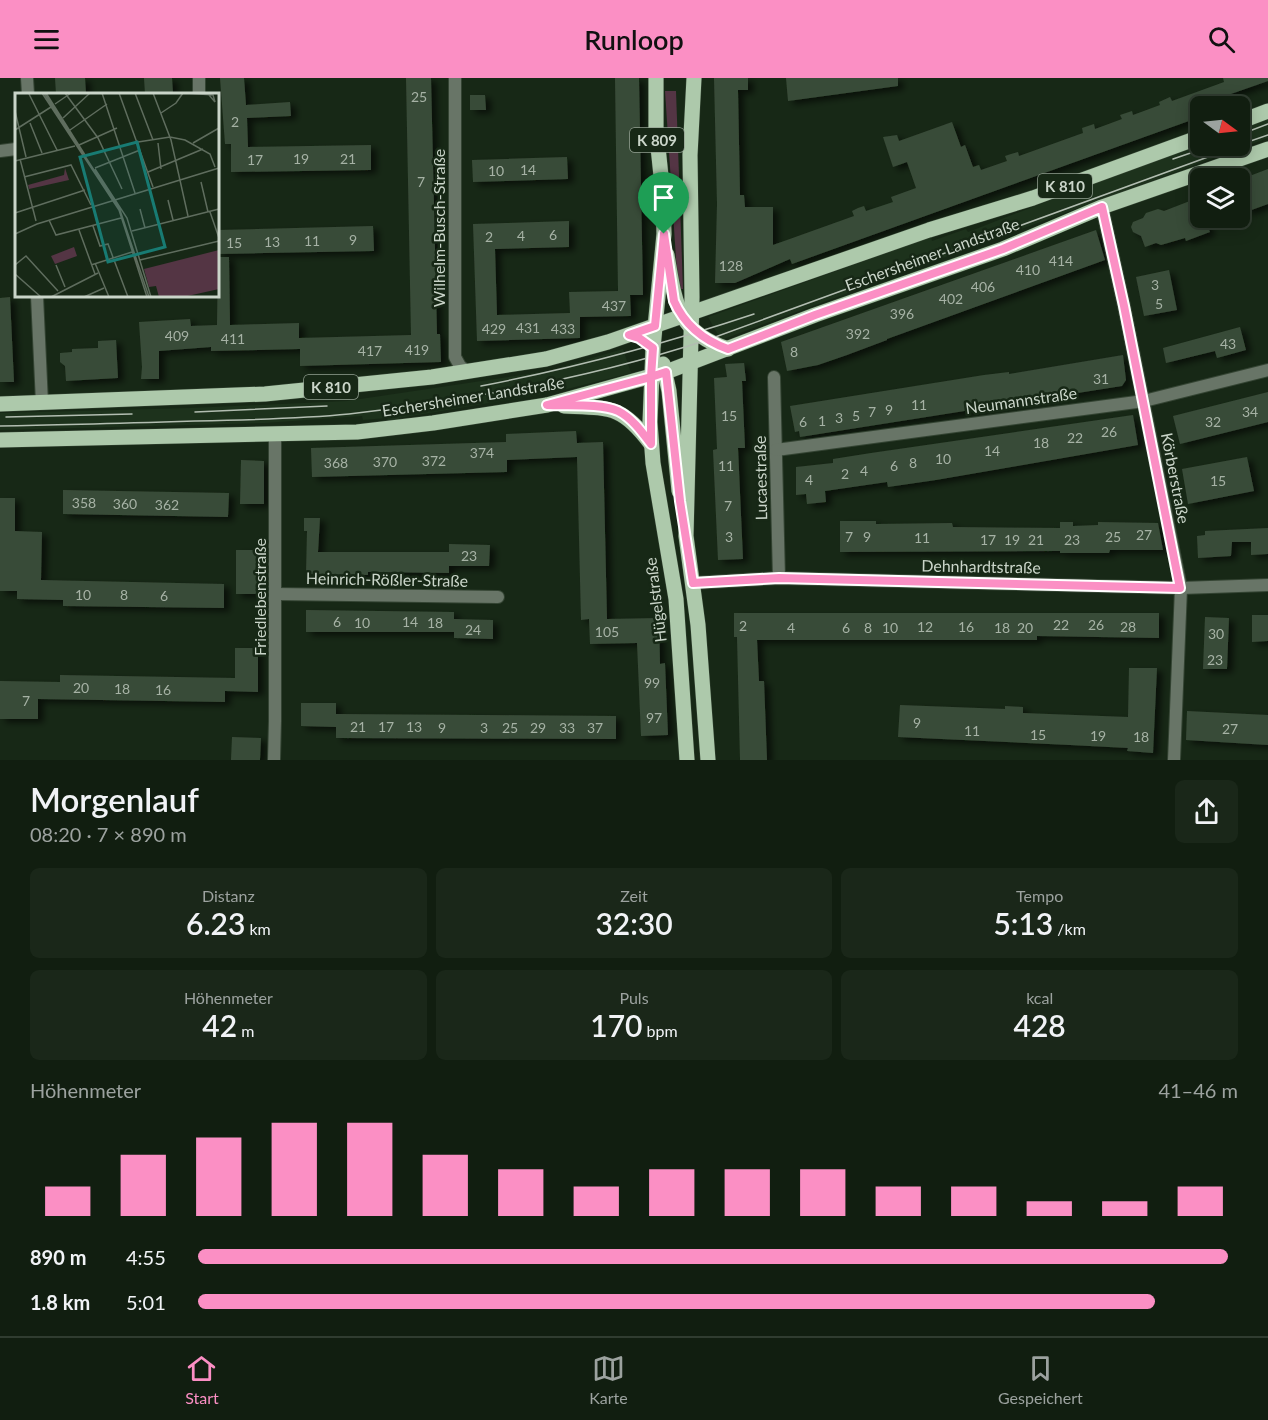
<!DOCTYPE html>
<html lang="de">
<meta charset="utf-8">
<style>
body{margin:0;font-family:Lato,sans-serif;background:#1a2719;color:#f1f3f6;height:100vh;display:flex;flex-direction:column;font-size:22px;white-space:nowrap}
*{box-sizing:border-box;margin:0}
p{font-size:20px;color:#9ca29f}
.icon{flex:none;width:33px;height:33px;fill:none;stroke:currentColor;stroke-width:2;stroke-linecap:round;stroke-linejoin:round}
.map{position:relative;height:682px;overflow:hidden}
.panel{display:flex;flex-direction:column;background:#111e10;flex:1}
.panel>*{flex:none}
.needle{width:39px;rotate:105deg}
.controls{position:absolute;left:1190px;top:18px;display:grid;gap:12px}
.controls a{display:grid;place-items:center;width:60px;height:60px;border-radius:9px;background:#111e10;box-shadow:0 3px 15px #0003,0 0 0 2px #303c30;font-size:30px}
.pin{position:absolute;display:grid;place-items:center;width:51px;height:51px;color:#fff;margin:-62px -26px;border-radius:50% 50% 50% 0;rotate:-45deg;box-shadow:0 0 6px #0007}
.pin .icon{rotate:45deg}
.round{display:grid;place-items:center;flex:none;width:63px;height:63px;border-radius:9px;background:#1a2719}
.overview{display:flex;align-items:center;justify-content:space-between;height:102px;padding:0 30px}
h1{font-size:33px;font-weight:600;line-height:45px}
.stats{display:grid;grid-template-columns:repeat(3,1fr);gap:9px;height:102px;padding:6px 30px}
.stats div{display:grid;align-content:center;border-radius:9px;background:#1a2719;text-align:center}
.stats b{font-size:30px;font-weight:600}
.stats small{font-size:16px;font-weight:400}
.stats p{font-size:16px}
.chart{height:168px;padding:12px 30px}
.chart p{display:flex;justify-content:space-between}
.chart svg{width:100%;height:108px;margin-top:6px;stroke:#fb8fc4;stroke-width:6}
ul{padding:0 30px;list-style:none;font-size:20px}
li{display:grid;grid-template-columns:96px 72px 1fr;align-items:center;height:45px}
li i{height:15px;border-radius:8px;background:#fb8fc4}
header{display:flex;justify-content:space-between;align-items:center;height:78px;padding:0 30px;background:#fb8fc4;color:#111;font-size:27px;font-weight:600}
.tab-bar{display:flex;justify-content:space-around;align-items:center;height:84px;border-top:2px solid #303c30;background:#111e10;font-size:16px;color:#9ca29f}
.tab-bar a{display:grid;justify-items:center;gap:3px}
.tab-bar .current{color:#fb8fc4}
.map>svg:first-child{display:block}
.built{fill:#1d321c}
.green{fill:#543544}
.building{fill:#394b38;filter:url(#shadow)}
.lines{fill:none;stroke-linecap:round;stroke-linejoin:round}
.street-casing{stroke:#344433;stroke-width:14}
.primary-casing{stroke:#344433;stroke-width:16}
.street{stroke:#687567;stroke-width:12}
.primary{stroke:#adc9ab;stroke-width:15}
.tram{stroke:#b2bdb1;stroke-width:1.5}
.route-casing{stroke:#fff;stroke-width:12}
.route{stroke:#fb8fc4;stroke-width:8}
.labels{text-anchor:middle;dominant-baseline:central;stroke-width:5;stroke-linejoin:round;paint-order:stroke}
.number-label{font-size:14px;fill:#a6b2a5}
.shield{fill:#172816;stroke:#94a193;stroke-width:1.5}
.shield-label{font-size:15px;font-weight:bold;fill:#cad5c9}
.street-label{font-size:16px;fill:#cad5c9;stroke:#172816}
.inset-road{fill:none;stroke:#5f6d5e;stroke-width:1.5}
.view{fill:#187b73;fill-opacity:0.15;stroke:#187b73;stroke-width:3}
.inset-edge{fill:none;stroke:#cad5c9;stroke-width:3}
</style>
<header><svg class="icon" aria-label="menu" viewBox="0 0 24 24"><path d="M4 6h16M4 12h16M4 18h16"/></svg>Runloop<svg class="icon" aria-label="search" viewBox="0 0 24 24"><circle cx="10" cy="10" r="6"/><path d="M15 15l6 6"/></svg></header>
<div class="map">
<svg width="1268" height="682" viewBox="0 0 1268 682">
<defs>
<filter id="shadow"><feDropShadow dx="5.5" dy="3.5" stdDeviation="3" flood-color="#0009"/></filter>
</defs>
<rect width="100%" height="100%" fill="#172816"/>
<g class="built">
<path d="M 1268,39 L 1268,60 L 721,262 L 708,239 L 931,159 L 932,163 L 966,151 L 968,154 L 1200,64 L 1200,68 L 1239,68 L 1239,49 Z"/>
<path d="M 623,271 L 631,295 L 555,314 L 399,340 L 399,343 L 388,343 L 387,340 L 363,342 L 362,338 L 265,345 L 0,352 L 0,335 L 190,330 L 347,323 L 548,293 Z"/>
</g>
<path class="green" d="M 665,13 L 676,13 L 683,211 L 678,211 Z"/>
<g class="building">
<path d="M 55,0 L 85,0 L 86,16 L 56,16 Z"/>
<path d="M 144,0 L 172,0 L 173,16 L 145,16 Z"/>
<path d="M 220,0 L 244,0 L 246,27 L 290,24 L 291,38 L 247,40 L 248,69 L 371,67 L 371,92 L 231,94 L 231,66 L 225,66 Z"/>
<path d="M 406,0 L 431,0 L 437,256 L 440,256 L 441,284 L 300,288 L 300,271 L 211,273 L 211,269 L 159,273 L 159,301 L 141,301 L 142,289 L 139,244 L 190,241 L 191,248 L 217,247 L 218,179 L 229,179 L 230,247 L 299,245 L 299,260 L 411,257 Z"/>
<path d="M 615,0 L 639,0 L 643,217 L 630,217 L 631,238 L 580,239 L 580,260 L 477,263 L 473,146 L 569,143 L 569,169 L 495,171 L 497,237 L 570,235 L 569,214 L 618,213 Z"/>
<path d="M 714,0 L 748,0 L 748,12 L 738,12 L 740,117 L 744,117 L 745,129 L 773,129 L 773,167 L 854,138 L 852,133 L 858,130 L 864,128 L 866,133 L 893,124 L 891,119 L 916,110 L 907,84 L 893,89 L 883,59 L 897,57 L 899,63 L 952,44 L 961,69 L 965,67 L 973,89 L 979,87 L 981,92 L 1007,83 L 1005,78 L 1011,76 L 1018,74 L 1019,78 L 1083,55 L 1082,50 L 1094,46 L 1095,51 L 1122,41 L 1120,37 L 1132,33 L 1133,37 L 1160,27 L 1159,24 L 1170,19 L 1172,23 L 1224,4 L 1223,0 L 1268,0 L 1268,3 L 1208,24 L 1210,28 L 1200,28 L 1200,39 L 792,186 L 790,181 L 735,205 L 715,205 L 717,126 Z"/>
<path d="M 786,0 L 898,0 L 898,8 L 788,23 Z"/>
<path d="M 470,17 L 485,17 L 486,32 L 470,32 Z"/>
<path d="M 567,79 L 568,101 L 473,104 L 472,82 Z"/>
<path d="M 1268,91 L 1268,126 L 1246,134 L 1239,114 L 1239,102 Z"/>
<path d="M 1195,121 L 1200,140 L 1204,140 L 1210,154 L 1186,163 L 1185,160 L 1161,167 L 1156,165 L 1145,169 L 1141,158 L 1133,154 L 1131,149 L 1133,144 L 1143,140 L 1146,135 L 1158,131 L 1164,133 Z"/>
<path d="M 373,148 L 374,173 L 218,176 L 218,152 Z"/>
<path d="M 1096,152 L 1105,182 L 887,261 L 887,262 L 847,277 L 818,287 L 787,293 L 781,264 Z"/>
<path d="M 1169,192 L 1177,232 L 1144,238 L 1136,199 Z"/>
<path d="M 10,219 L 14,304 L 0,304 L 0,220 Z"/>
<path d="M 1240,249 L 1246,272 L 1217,280 L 1215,273 L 1166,285 L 1163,270 Z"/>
<path d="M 116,262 L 118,300 L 66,303 L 65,288 L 60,284 L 60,275 L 72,274 L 72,271 L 98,270 L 98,263 Z"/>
<path d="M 1123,277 L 1126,302 L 1122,308 L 800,359 L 799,353 L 795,354 L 790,328 L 984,297 L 1009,294 L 1009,296 Z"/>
<path d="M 744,285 L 746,303 L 742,303 L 745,370 L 738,370 L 743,481 L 718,482 L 713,372 L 717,371 L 714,300 L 727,299 L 725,286 Z"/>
<path d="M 1268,314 L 1268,344 L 1180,366 L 1173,338 Z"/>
<path d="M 1133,337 L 1138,367 L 936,402 L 888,409 L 887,404 L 825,413 L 826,424 L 807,426 L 806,416 L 796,417 L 796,389 L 833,385 L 833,381 L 871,375 Z"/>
<path d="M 576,353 L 577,365 L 603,364 L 607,541 L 659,540 L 660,586 L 665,585 L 668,657 L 641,658 L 637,565 L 590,566 L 589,541 L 581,542 L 577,379 L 507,382 L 507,394 L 312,399 L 311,370 L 506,364 L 506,356 Z"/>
<path d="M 1247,379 L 1254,413 L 1188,426 L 1182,391 Z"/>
<path d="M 241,382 L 264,383 L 264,426 L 240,426 Z"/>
<path d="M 63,412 L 229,415 L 228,439 L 63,436 Z"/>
<path d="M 0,420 L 15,420 L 15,453 L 42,454 L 41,502 L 224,506 L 224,530 L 63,528 L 63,522 L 17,521 L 17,513 L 0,513 Z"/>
<path d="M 304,440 L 320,440 L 318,474 L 449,474 L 449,466 L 490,467 L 489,488 L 449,488 L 449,495 L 368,494 L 368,497 L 306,496 L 307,453 L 304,453 Z"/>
<path d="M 840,443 L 876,443 L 876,446 L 952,445 L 953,449 L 1060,450 L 1060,444 L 1073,444 L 1073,448 L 1098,447 L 1098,444 L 1158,445 L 1163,472 L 1110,472 L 1109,475 L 1060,475 L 1060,473 L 840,474 Z"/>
<path d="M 1268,450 L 1268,476 L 1251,477 L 1251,464 L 1232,464 L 1231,478 L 1198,480 L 1197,458 L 1205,457 L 1205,453 Z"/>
<path d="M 236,472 L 260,472 L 259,516 L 236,516 Z"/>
<path d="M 306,532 L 454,534 L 454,541 L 493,542 L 493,561 L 454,560 L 454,554 L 306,554 Z"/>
<path d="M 734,535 L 1159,535 L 1159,560 L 1037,558 L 1037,562 L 757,562 L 759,603 L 764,603 L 767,682 L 740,682 L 737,559 L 734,559 Z"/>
<path d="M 1252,537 L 1268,537 L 1268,563 L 1252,564 Z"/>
<path d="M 1205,539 L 1229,540 L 1227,591 L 1203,591 Z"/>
<path d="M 235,570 L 258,570 L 258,614 L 225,613 L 225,624 L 38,621 L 38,641 L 0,641 L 0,603 L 60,604 L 60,597 L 235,600 Z"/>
<path d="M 1129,590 L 1157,590 L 1153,675 L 1127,673 L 1128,670 L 1070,667 L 898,659 L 900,627 L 1005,631 L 1005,628 L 1023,629 L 1023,635 L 1128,639 Z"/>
<path d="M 301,625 L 336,625 L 336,636 L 616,638 L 616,661 L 336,660 L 336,649 L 301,648 Z"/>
<path d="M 1187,633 L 1268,637 L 1268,667 L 1186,662 Z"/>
<path d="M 232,659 L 261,660 L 260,682 L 231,682 Z"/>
</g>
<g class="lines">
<defs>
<g id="street">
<path d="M 27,0 L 28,16"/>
<path d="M 199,0 L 199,16"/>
<path d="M 455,0 L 455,279 L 460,288 L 468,294"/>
<path d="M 0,73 L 16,71"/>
<path d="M 1102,129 L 1124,228 L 1181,510 L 1174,682"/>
<path d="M 37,218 L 42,325"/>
<path d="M 774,299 L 779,500"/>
<path d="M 776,372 L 1144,323 L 1268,292"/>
<path d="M 693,505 L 779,500 L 1181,510 L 1268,507"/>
<path d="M 276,516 L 498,519"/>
<path d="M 274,682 L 275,643 L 275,356"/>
</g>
<g id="primary">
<path d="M 656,0 L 656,50 L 663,117 L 664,156 L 653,270 L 650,344 L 653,385 L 676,521 L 687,682"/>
<path d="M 694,0 L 690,77 L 692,219 L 686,458 L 698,547 L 708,682"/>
<path d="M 1239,44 L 1268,33"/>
<path d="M 667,177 C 675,223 676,254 728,271"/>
<path d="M 663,286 L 669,313 L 679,413"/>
<path d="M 0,326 L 265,316 L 432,299 L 546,281 L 608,264 L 929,152 L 1033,120 L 1200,59"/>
<path d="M 564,328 C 610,330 622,327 651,366"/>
<path d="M 0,362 L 357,354 L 433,345 L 547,327 L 666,294 L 815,237 L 1003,171 L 1102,129 L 1268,71"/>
</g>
</defs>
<use href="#street" class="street-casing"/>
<use href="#primary" class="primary-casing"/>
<use href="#street" class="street"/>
<use href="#primary" class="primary"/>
<g class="tram">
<path d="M 1239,57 L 1268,46"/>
<path d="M 1239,67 L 1268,57"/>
<path d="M 1173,81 L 1211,68"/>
<path d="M 481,308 C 574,290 664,266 754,236"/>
<path d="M 195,334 L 327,328"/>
<path d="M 6,339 L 132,336"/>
<path d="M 0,348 C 65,347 130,345 195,343 C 246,342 298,341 349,336 C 470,322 591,300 707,262 L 1238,68"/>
</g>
</g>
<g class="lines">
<defs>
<path id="route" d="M 664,156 L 655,248 L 629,257 L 639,260 L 653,270 L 651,299 L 547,327 C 567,328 601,325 618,333 C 632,340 642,354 651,366 L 651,299 L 666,294 L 680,423 L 693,505 L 779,500 L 1180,510 L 1124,228 L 1102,129 L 1003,171 L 815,237 L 728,271 C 703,262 684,246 674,223 L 664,156"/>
</defs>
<use href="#route" class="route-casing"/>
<use href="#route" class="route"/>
</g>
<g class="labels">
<g class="number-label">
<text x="419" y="18">25</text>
<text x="235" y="43">2</text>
<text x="301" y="80">19</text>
<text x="348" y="80">21</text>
<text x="255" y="81">17</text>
<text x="528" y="91">14</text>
<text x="496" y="92">10</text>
<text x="421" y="103">7</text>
<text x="553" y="156">6</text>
<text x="521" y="157">4</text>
<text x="489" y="158">2</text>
<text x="353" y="161">9</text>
<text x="312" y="162">11</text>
<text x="272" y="163">13</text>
<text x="234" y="164">15</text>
<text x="1061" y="182">414</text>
<text x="731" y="187">128</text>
<text x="1028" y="191">410</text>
<text x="1155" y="206">3</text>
<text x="983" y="208">406</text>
<text x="951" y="220">402</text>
<text x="1159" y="225">5</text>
<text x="614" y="227">437</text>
<text x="902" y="235">396</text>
<text x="528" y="249">431</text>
<text x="494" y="250">429</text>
<text x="563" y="250">433</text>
<text x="858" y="255">392</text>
<text x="177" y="257">409</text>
<text x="233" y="260">411</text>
<text x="1228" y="265">43</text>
<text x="417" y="271">419</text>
<text x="370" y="272">417</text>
<text x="794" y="273">8</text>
<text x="1101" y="300">31</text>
<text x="919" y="326">11</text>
<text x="889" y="331">9</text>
<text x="872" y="333">7</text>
<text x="1250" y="333">34</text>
<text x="729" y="337">15</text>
<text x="856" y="337">5</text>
<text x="839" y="339">3</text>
<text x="822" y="342">1</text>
<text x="803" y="343">6</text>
<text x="1213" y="343">32</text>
<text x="1109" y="353">26</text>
<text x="1075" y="359">22</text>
<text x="1041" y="364">18</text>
<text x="992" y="372">14</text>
<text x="482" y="374">374</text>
<text x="943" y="380">10</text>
<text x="434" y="382">372</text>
<text x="385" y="383">370</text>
<text x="336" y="384">368</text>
<text x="913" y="384">8</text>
<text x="726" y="387">11</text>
<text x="894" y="387">6</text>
<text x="864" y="392">4</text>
<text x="845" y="395">2</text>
<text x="809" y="401">4</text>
<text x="1218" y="402">15</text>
<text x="84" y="424">358</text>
<text x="125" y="425">360</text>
<text x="167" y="426">362</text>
<text x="728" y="427">7</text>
<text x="1144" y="456">27</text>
<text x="729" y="458">3</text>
<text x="849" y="458">7</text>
<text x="867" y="458">9</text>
<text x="1113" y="458">25</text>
<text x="922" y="459">11</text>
<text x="988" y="461">17</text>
<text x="1012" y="461">19</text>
<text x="1036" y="461">21</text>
<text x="1072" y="461">23</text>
<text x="469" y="477">23</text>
<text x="83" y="516">10</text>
<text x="124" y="516">8</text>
<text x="164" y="517">6</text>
<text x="337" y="543">6</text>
<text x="410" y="543">14</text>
<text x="362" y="544">10</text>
<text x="435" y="544">18</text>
<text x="1061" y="546">22</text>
<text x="1096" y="546">26</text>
<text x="743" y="547">2</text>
<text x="925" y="548">12</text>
<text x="966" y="548">16</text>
<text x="1128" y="548">28</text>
<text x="791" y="549">4</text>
<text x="846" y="549">6</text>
<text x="868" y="549">8</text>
<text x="890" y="549">10</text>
<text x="1002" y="549">18</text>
<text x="1025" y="549">20</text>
<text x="473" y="551">24</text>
<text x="607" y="553">105</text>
<text x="1216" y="555">30</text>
<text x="1215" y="581">23</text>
<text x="652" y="604">99</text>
<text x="81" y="609">20</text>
<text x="122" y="610">18</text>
<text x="163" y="611">16</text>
<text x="26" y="622">7</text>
<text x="654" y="639">97</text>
<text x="917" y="644">9</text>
<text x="358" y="648">21</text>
<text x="386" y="648">17</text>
<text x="414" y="648">13</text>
<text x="442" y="649">9</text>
<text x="484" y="649">3</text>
<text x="510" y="649">25</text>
<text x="538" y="649">29</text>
<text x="567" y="649">33</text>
<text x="595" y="649">37</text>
<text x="1230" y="650">27</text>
<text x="972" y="652">11</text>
<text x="1038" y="656">15</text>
<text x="1098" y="657">19</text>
<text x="1141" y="658">18</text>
</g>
<g class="shield">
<rect x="630" y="50" width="54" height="24" rx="4.5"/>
<rect x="1038" y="96" width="54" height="24" rx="4.5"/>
<rect x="304" y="297" width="54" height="24" rx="4.5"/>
</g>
<g class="shield-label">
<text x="657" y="62">K 809</text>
<text x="1065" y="108">K 810</text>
<text x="331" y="309">K 810</text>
</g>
<g class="street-label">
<text transform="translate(438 150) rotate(-90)">Wilhelm-Busch-Straße</text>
<text transform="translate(932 176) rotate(-20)">Eschersheimer Landstraße</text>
<text transform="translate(473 318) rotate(-9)">Eschersheimer Landstraße</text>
<text transform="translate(1021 322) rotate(-8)">Neumannstraße</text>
<text transform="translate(760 400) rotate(-91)">Lucaestraße</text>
<text transform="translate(1176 400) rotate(79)">Körberstraße</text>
<text transform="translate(981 488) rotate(1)">Dehnhardtstraße</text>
<text transform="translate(387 501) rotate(1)">Heinrich-Rößler-Straße</text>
<text transform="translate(259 519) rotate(-90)">Friedlebenstraße</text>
<text transform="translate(655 522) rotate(-97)">Hügelstraße</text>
</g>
</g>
<g transform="translate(15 15)">
<rect width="204" height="204" fill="#172816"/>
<path d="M 50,75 L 54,87 L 14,96 L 13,92 L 49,82 ZM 59,154 L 62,163 L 40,171 L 36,163 ZM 204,157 L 204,196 L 168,204 L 144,204 L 141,193 L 134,194 L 129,176 Z" fill="#543544"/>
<path class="inset-road" d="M 27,0 L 104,117 L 132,204M 29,0 L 105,117 L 134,204M 31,0 L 70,62M 50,0 L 83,45 L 107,96M 87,0 L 120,100M 104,0 L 138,94M 120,0 L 138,47M 138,0 L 156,47 L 173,123M 171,0 L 198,2 L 200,9 L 194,2M 14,1 L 42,57M 40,11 L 56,0M 0,18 L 11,64M 146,20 L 161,10 L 168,0M 48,25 L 75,0M 15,30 L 27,60M 0,37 L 36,14M 55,37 L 92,11M 123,49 L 155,44 L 170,47 L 195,61 L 200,74M 143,50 L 146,76M 178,50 L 204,35M 64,52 L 102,35M 5,66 L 21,128M 0,68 L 60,53M 80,75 L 125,57M 80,76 L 112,125 L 136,204M 133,79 L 188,56M 9,84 L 56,72 L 76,112M 186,89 L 193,119M 134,95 L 144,131M 153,107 L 158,127M 125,116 L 130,135M 195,119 L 204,145M 0,120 L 70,97M 34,127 L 41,142 L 106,125M 78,133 L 85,153 L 93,151 L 113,204M 64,137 L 80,181M 117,138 L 204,116M 0,141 L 22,131 L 204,75M 125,167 L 204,148M 80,170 L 94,204M 0,172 L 11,163 L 43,198M 41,172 L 50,194M 76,172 L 117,159M 0,181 L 26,204M 36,204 L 83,180M 69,204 L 89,195"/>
<path class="view" d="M 122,49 L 150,154 L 93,169 L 65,64 Z"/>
<rect width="204" height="204" class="inset-edge"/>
</g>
</svg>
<div class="controls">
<a><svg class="needle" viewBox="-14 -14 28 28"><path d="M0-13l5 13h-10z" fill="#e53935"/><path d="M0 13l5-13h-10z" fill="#9ca29f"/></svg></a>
<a><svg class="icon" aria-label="layers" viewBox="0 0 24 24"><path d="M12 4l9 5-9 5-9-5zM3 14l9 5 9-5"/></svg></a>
</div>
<div class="pin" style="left:664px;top:156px;background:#1e9e55"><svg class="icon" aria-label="arrive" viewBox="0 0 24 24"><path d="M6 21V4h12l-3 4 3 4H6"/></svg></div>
</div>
<section class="panel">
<div class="overview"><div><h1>Morgenlauf</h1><p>08:20 · 7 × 890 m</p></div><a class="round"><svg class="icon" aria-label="share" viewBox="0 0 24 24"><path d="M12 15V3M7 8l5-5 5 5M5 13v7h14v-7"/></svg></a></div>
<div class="stats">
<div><p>Distanz</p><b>6.23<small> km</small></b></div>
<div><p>Zeit</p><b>32:30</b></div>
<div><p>Tempo</p><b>5:13<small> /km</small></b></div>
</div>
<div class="stats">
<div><p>Höhenmeter</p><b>42<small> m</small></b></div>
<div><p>Puls</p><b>170<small> bpm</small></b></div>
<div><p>kcal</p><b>428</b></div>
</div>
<div class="chart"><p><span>Höhenmeter</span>41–46 m</p>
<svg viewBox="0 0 160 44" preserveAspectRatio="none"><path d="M5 44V32M15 44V19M25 44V12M35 44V6M45 44V6M55 44V19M65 44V25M75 44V32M85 44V25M95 44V25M105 44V25M115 44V32M125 44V32M135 44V38M145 44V38M155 44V32"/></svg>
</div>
<ul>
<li><b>890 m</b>4:55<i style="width:99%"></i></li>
<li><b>1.8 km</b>5:01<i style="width:92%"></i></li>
</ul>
</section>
<nav class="tab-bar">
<a class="current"><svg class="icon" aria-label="home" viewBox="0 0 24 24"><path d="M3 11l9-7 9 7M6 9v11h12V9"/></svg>Start</a>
<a><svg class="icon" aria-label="map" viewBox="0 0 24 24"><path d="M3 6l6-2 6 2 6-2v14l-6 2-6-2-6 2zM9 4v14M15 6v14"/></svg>Karte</a>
<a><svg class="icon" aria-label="saved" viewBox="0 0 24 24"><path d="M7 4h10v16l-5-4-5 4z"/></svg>Gespeichert</a>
</nav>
